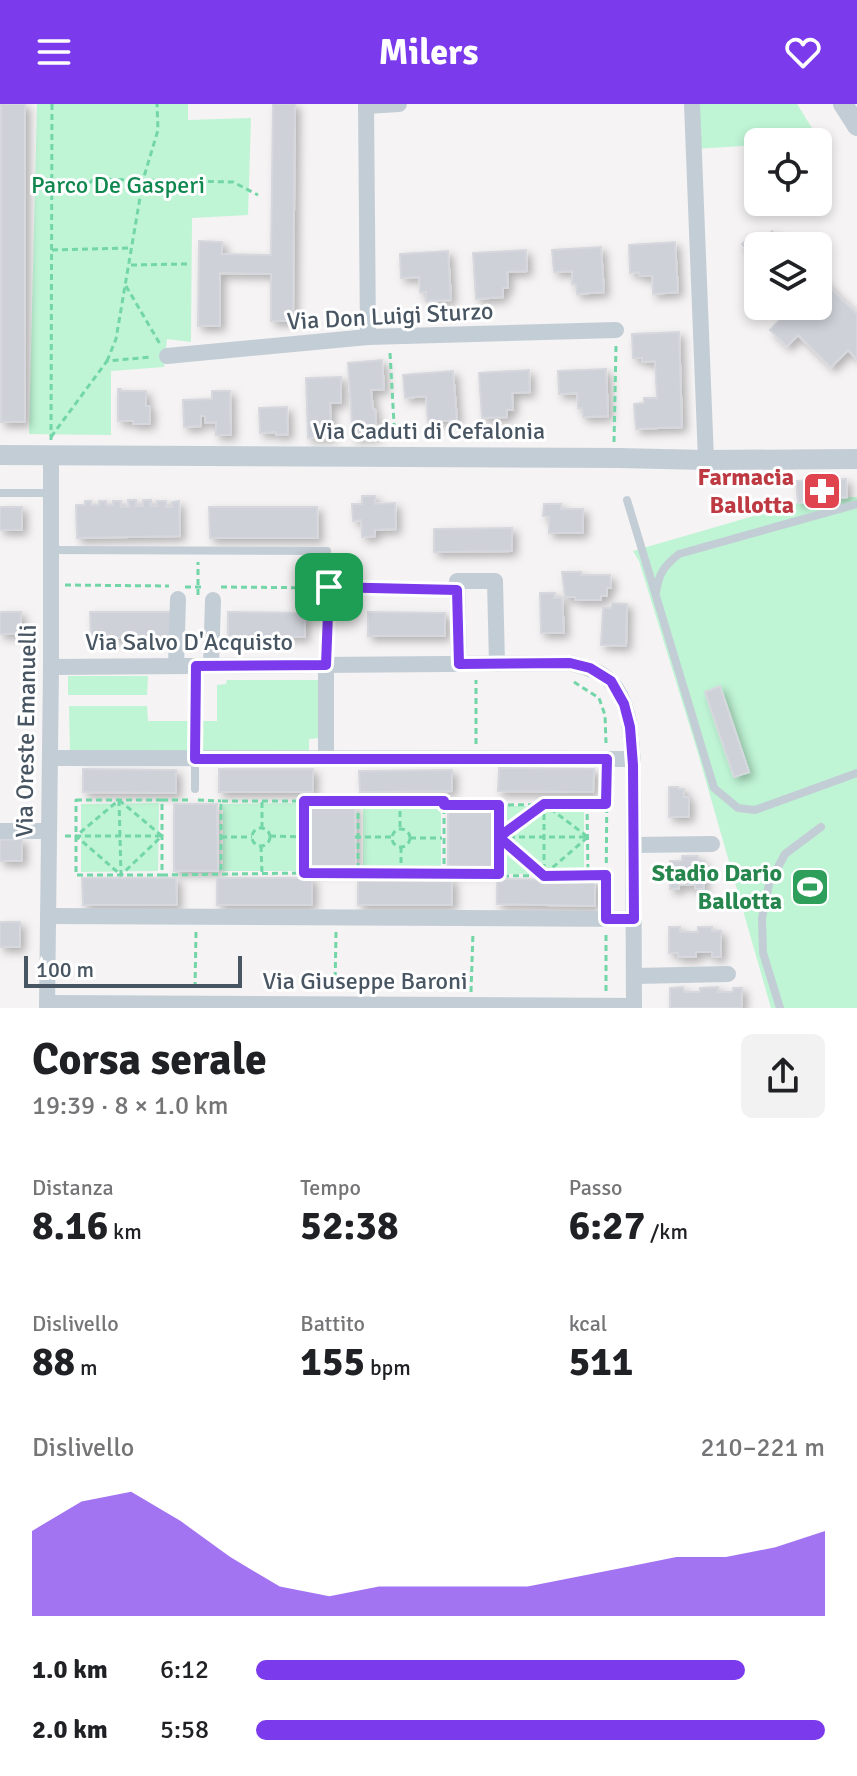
<!DOCTYPE html>
<html lang="it">
<meta charset="utf-8">
<style>
body{margin:0;font-family:Signika,sans-serif;background:#f2f2f2;color:#202124;height:100vh;display:flex;flex-direction:column;font-size:30px;white-space:nowrap}
*{box-sizing:border-box;margin:0}
p{font-size:26px;color:#757577}
.icon{flex:none;width:44px;height:44px;fill:none;stroke:currentColor;stroke-width:2;stroke-linecap:round;stroke-linejoin:round}
.map{position:relative;height:904px;overflow:hidden}
.panel{display:flex;flex-direction:column;background:#fff;flex:1}
.panel>*{flex:none}
.tools{position:absolute;left:744px;top:24px;display:grid;gap:16px}
.tools a{display:grid;place-items:center;width:88px;height:88px;border-radius:12px;background:#fff;box-shadow:0 4px 12px #0003;font-size:40px}
.scale{position:absolute;left:24px;bottom:20px;width:218px;box-sizing:border-box;padding-left:8px;border:4px solid #485562;border-top:0;font-size:22px;line-height:28px;white-space:nowrap;color:#485562;-webkit-text-stroke:6px #fff;paint-order:stroke}
.pin{position:absolute;display:grid;place-items:center;width:68px;height:68px;color:#fff;margin:-34px;border-radius:16px;box-shadow:0 4px 12px #0006}
.round{display:grid;place-items:center;flex:none;width:84px;height:84px;border-radius:12px;background:#f2f2f2}
.summary{display:flex;align-items:center;justify-content:space-between;height:136px;padding:0 32px}
h1{font-size:44px;font-weight:700;line-height:60px}
.stats{display:grid;grid-template-columns:repeat(3,1fr);gap:12px;height:136px;padding:8px 32px}
.stats div{display:grid;align-content:center}
.stats b{font-size:40px;font-weight:700}
.stats small{font-size:22px;font-weight:400}
.stats p{font-size:22px}
.chart{height:224px;padding:16px 32px}
.chart p{display:flex;justify-content:space-between}
.chart svg{width:100%;height:144px;margin-top:8px;fill:#7c3aed;opacity:.7}
ul{padding:0 32px;list-style:none;font-size:26px}
li{display:grid;grid-template-columns:128px 96px 1fr;align-items:center;height:60px}
li i{height:20px;border-radius:10px;background:#7c3aed}
header{display:flex;justify-content:space-between;align-items:center;height:104px;padding:0 32px;background:#7c3aed;color:#fff;font-size:36px;font-weight:700}
.map>svg:first-child{display:block}
.green{fill:#bff4d5}
.building{fill:#ced1d8;stroke:#d6d8de;stroke-width:2;filter:url(#shadow)}
.lines{fill:none;stroke-linecap:round;stroke-linejoin:round}
.path{stroke:#73d6a8;stroke-width:3;stroke-dasharray:6 4;stroke-linecap:butt}
.service{stroke:#c3cdd5;stroke-width:8}
.minor{stroke:#c3cdd5;stroke-width:16}
.tertiary{stroke:#c3cdd5;stroke-width:20}
.route-casing{stroke:#fff;stroke-width:16}
.route{stroke:#7c3aed;stroke-width:10}
.labels{text-anchor:middle;dominant-baseline:central;stroke-width:6;stroke-linejoin:round;paint-order:stroke}
.park-label{font-size:24px;fill:#0e884e;stroke:#fff}
.street-label{font-size:24px;fill:#485562;stroke:#fff}
.health-label{font-size:24px;font-weight:bold;fill:#be3a42;stroke:#fff;text-anchor:end}
.leisure-label{font-size:24px;font-weight:bold;fill:#27864d;stroke:#fff;text-anchor:end}
</style>
<header><svg class="icon" aria-label="menu" viewBox="0 0 24 24"><path d="M4 6h16M4 12h16M4 18h16"/></svg>Milers<svg class="icon" aria-label="heart" viewBox="0 0 24 24"><path d="M12 20l-8-8c-3-5 5-10 8-4 3-6 11-1 8 4z"/></svg></header>
<div class="map">
<svg width="857" height="904" viewBox="0 0 857 904">
<defs>
<filter id="shadow"><feDropShadow dx="4.5" dy="4.5" stdDeviation="4" flood-color="#0004"/></filter>
</defs>
<rect width="100%" height="100%" fill="#f5f3f3"/>
<g class="green">
<path d="M 37,0 L 188,0 L 188,16 L 251,14 L 248,111 L 192,114 L 191,238 L 167,235 L 164,263 L 111,267 L 111,331 L 29,330 Z"/>
<path d="M 692,0 L 797,0 L 820,37 L 758,38 L 758,41 L 694,45 Z"/>
<path d="M 847,393 L 857,393 L 857,904 L 771,904 L 697,646 L 639,457 L 633,447 L 798,399 Z"/>
<path d="M 68,572 L 148,572 L 147,591 L 68,591 Z"/>
<path d="M 227,576 L 319,576 L 319,634 L 309,635 L 309,647 L 201,648 L 201,617 L 217,617 L 217,581 L 226,580 Z"/>
<path d="M 69,602 L 147,602 L 148,617 L 189,617 L 189,649 L 70,648 Z"/>
<path d="M 159,699 L 158,767 L 81,768 L 81,700 Z"/>
<path d="M 302,699 L 301,767 L 223,767 L 223,700 Z"/>
<path d="M 441,699 L 441,767 L 363,767 L 363,700 Z"/>
<path d="M 506,702 L 584,702 L 584,769 L 506,770 Z"/>
</g>
<g class="building">
<rect x="1" y="0" width="24" height="318"/>
<path d="M 273,0 L 295,0 L 293,217 L 271,217 L 271,170 L 220,169 L 220,222 L 198,222 L 199,137 L 222,138 L 222,150 L 271,151 Z"/>
<path d="M 772,127 L 788,142 L 758,142 L 758,156 L 742,140 L 754,129 L 762,137 Z"/>
<path d="M 675,138 L 678,188 L 653,190 L 652,172 L 639,172 L 639,168 L 630,169 L 629,141 Z"/>
<path d="M 601,143 L 604,188 L 577,190 L 576,180 L 572,180 L 572,167 L 554,168 L 552,146 Z"/>
<path d="M 526,146 L 527,167 L 507,168 L 508,184 L 503,184 L 503,193 L 476,195 L 473,149 Z"/>
<path d="M 448,147 L 451,196 L 426,197 L 426,188 L 420,188 L 419,173 L 401,174 L 400,150 Z"/>
<path d="M 818,172 L 857,210 L 857,255 L 848,246 L 831,263 L 798,231 L 787,242 L 770,226 L 793,202 L 818,202 Z"/>
<path d="M 679,228 L 682,323 L 636,325 L 634,300 L 644,299 L 644,294 L 657,294 L 655,257 L 642,258 L 642,254 L 633,254 L 632,230 Z"/>
<path d="M 382,256 L 384,285 L 371,286 L 373,305 L 375,305 L 377,332 L 353,334 L 348,259 Z"/>
<path d="M 606,265 L 608,312 L 583,313 L 582,304 L 578,304 L 577,289 L 559,290 L 558,267 Z"/>
<path d="M 529,266 L 530,288 L 512,289 L 513,306 L 507,306 L 507,313 L 482,314 L 479,269 Z"/>
<path d="M 453,267 L 457,316 L 428,318 L 426,292 L 405,294 L 403,271 Z"/>
<path d="M 341,273 L 341,299 L 330,299 L 331,333 L 308,334 L 306,274 Z"/>
<path d="M 118,285 L 121,285 L 121,287 L 146,287 L 146,302 L 150,302 L 150,320 L 133,320 L 133,317 L 118,317 Z"/>
<path d="M 212,287 L 230,287 L 231,331 L 216,331 L 216,318 L 205,319 L 205,312 L 201,312 L 201,322 L 184,323 L 183,296 L 212,295 Z"/>
<path d="M 287,303 L 288,330 L 276,331 L 276,328 L 260,329 L 259,304 Z"/>
<path d="M 846,375 L 847,393 L 798,399 L 796,377 Z"/>
<path d="M 362,392 L 375,392 L 375,400 L 395,399 L 396,425 L 375,426 L 375,432 L 362,433 L 361,416 L 353,417 L 352,400 L 362,400 Z"/>
<path d="M 128,396 L 136,396 L 136,402 L 143,402 L 143,396 L 151,396 L 151,402 L 157,402 L 157,397 L 166,397 L 166,403 L 172,403 L 172,398 L 179,397 L 180,432 L 77,434 L 76,401 L 85,401 L 85,397 L 91,397 L 91,401 L 99,401 L 99,397 L 106,397 L 106,401 L 113,401 L 113,397 L 121,397 L 121,403 L 129,403 Z"/>
<path d="M 544,400 L 561,400 L 561,405 L 583,405 L 583,429 L 549,429 L 549,413 L 543,412 Z"/>
<rect x="0" y="403" width="22" height="23"/>
<path d="M 209,403 L 317,403 L 318,434 L 210,434 Z"/>
<path d="M 512,424 L 512,447 L 434,448 L 434,425 Z"/>
<path d="M 562,468 L 581,468 L 581,471 L 610,471 L 611,484 L 607,484 L 607,492 L 601,492 L 601,496 L 575,496 L 575,493 L 565,493 Z"/>
<path d="M 540,489 L 555,489 L 554,494 L 562,494 L 564,529 L 541,529 Z"/>
<path d="M 612,499 L 627,500 L 626,542 L 601,541 L 603,504 L 611,504 Z"/>
<rect x="0" y="508" width="21" height="22"/>
<path d="M 90,508 L 171,508 L 171,533 L 91,534 Z"/>
<path d="M 228,508 L 305,509 L 305,533 L 228,532 Z"/>
<path d="M 368,508 L 445,509 L 445,532 L 368,532 Z"/>
<path d="M 720,582 L 749,668 L 734,673 L 705,588 Z"/>
<path d="M 499,664 L 594,665 L 593,688 L 498,687 Z"/>
<path d="M 83,665 L 176,666 L 176,689 L 83,688 Z"/>
<rect x="219" y="665" width="94" height="23"/>
<path d="M 452,666 L 452,687 L 360,688 L 359,667 Z"/>
<path d="M 669,683 L 678,683 L 678,685 L 684,685 L 684,693 L 689,693 L 689,713 L 669,713 Z"/>
<path d="M 174,700 L 217,700 L 218,767 L 174,767 Z"/>
<path d="M 311,701 L 355,701 L 356,766 L 311,766 Z"/>
<rect x="448" y="701" width="44" height="67"/>
<path d="M 22,735 L 22,757 L 0,757 L 0,736 Z"/>
<path d="M 682,752 L 698,752 L 698,757 L 704,757 L 704,785 L 695,785 L 695,781 L 679,781 L 679,785 L 670,785 L 670,757 L 682,757 Z"/>
<path d="M 82,774 L 176,774 L 177,801 L 83,801 Z"/>
<rect x="217" y="774" width="95" height="27"/>
<rect x="358" y="775" width="94" height="26"/>
<path d="M 497,775 L 595,776 L 595,802 L 497,800 Z"/>
<rect x="0" y="818" width="20" height="25"/>
<path d="M 669,823 L 680,823 L 680,828 L 698,828 L 698,823 L 712,823 L 712,827 L 721,827 L 721,853 L 712,853 L 712,848 L 696,848 L 696,853 L 678,853 L 678,849 L 669,849 Z"/>
<path d="M 683,883 L 684,888 L 700,888 L 700,884 L 718,883 L 718,888 L 733,888 L 733,884 L 742,884 L 742,904 L 670,904 L 670,884 Z"/>
</g>
<g class="lines">
<g class="path">
<path d="M 51,81 L 85,83 L 94,75 L 233,78 L 258,91"/>
<path d="M 52,146 L 132,144"/>
<path d="M 131,161 L 188,160"/>
<path d="M 126,182 L 160,240"/>
<path d="M 390,249 L 395,337"/>
<path d="M 107,257 L 116,235 L 143,76 L 158,26 L 157,0"/>
<path d="M 51,333 L 107,257 L 152,253"/>
<path d="M 51,336 L 52,0"/>
<path d="M 614,338 L 616,242"/>
<path d="M 65,481 L 169,482"/>
<path d="M 185,483 L 205,483"/>
<path d="M 221,483 L 441,485"/>
<path d="M 198,491 L 198,458"/>
<path d="M 326,547 L 329,483"/>
<path d="M 574,578 L 599,594 L 605,611 L 606,639"/>
<path d="M 195,639 L 195,578"/>
<path d="M 476,640 L 476,576"/>
<rect x="76" y="696" width="86" height="75"/>
<path d="M 119,696 L 121,771 L 76,732 Z"/>
<path d="M 119,696 L 162,732 L 121,771"/>
<path d="M 162,696 L 190,696"/>
<path d="M 198,696 L 221,697"/>
<path d="M 304,697 L 358,698"/>
<path d="M 400,697 L 400,724"/>
<path d="M 544,700 L 544,772 L 499,733 Z"/>
<path d="M 587,700 L 588,771 L 499,772 L 499,701 Z"/>
<path d="M 587,700 L 606,700"/>
<path d="M 444,701 L 499,701"/>
<path d="M 262,724 L 262,697"/>
<circle cx="261" cy="733" r="9"/>
<circle cx="401" cy="734" r="9"/>
<path d="M 65,732 L 161,732"/>
<path d="M 270,732 L 311,733"/>
<path d="M 221,733 L 252,733"/>
<path d="M 355,733 L 391,733"/>
<path d="M 499,733 L 588,733 L 544,700"/>
<path d="M 410,734 L 442,734"/>
<path d="M 261,742 L 262,769"/>
<path d="M 401,743 L 401,770"/>
<path d="M 304,769 L 444,770 L 444,697 L 358,698 L 358,770"/>
<path d="M 444,770 L 499,770"/>
<path d="M 545,770 L 588,733"/>
<path d="M 162,771 L 304,769 L 304,697 L 221,697 L 221,769"/>
<path d="M 588,771 L 606,771"/>
<path d="M 606,799 L 607,670"/>
<path d="M 195,884 L 196,828"/>
<path d="M 335,884 L 336,828"/>
<path d="M 606,887 L 606,830"/>
<path d="M 471,888 L 473,828"/>
</g>
<g class="service">
<path d="M 0,389 L 51,389"/>
<path d="M 627,396 L 714,684 L 738,704 L 755,706 L 857,669"/>
<path d="M 51,446 L 327,447"/>
<path d="M 656,488 C 659,469 664,462 679,450 L 857,400"/>
<path d="M 195,655 L 195,685"/>
<path d="M 780,904 L 763,849 L 762,814 L 769,780 L 785,750 L 821,723"/>
</g>
<g class="minor">
<path d="M 366,0 L 368,233"/>
<path d="M 692,0 L 706,356"/>
<path d="M 366,2 L 399,0"/>
<path d="M 167,252 L 368,233 L 616,226"/>
<path d="M 459,560 L 457,477 L 495,477 L 497,560"/>
<path d="M 326,561 L 326,655"/>
<path d="M 176,562 L 178,495"/>
<path d="M 211,562 L 213,496"/>
<path d="M 51,563 L 570,559 C 584,563 599,566 610,577 C 631,598 631,634 633,661 L 634,904"/>
<path d="M 50,654 L 633,655"/>
<path d="M 0,727 L 49,727"/>
<path d="M 634,741 L 712,740"/>
<path d="M 48,812 L 634,815"/>
<path d="M 635,872 L 728,870"/>
<path d="M 47,899 L 634,902"/>
<path d="M 47,904 L 51,563 L 51,351"/>
</g>
<g class="tertiary">
<path d="M 843,0 L 857,22"/>
<path d="M 0,351 L 618,354 L 706,356 L 857,355"/>
</g>
</g>
<g class="lines">
<defs>
<path id="route" d="M 329,483 L 326,561 L 196,562 L 195,655 L 607,655 L 606,700 L 544,700 L 499,733 L 499,770 L 304,769 L 304,697 L 444,697 L 444,701 L 499,701 L 499,733 L 544,772 L 606,771 L 606,815 L 634,815 L 633,661 L 630,623 L 624,600 L 611,577 L 590,564 L 570,559 L 459,560 L 457,486 L 329,483"/>
</defs>
<use href="#route" class="route-casing"/>
<use href="#route" class="route"/>
</g>
<defs>
<symbol id="pharmacy-square" viewBox="-11 -11 22 22"><rect x="-9" y="-9" width="18" height="18" rx="4" fill="#e0444e" stroke="#fff"/><path d="M-2-6h4v4h4v4h-4v4h-4v-4h-4v-4h4Z" fill="#fff"/></symbol>
<symbol id="stadium-square" viewBox="-11 -11 22 22"><rect x="-9" y="-9" width="18" height="18" rx="4" fill="#2e9e5b" stroke="#fff"/><path d="M0-5a6.5 5 0 1 0 0 10a6.5 5 0 1 0 0-10ZM-3.5-1.8h7v3.6h-7Z" fill="#fff"/></symbol>
</defs>
<g fill-rule="evenodd">
<use href="#pharmacy-square" x="800" y="365" width="44" height="44"/>
<use href="#stadium-square" x="788" y="761" width="44" height="44"/>
</g>
<g class="labels">
<g class="park-label">
<text x="118" y="81">Parco De Gasperi</text>
</g>
<g class="street-label">
<text transform="translate(390 212) rotate(-3)">Via Don Luigi Sturzo</text>
<text x="429" y="327">Via Caduti di Cefalonia</text>
<text x="189" y="538">Via Salvo D'Acquisto</text>
<text transform="translate(26 627) rotate(-89)">Via Oreste Emanuelli</text>
<text x="365" y="877">Via Giuseppe Baroni</text>
</g>
<g class="health-label">
<text x="794" y="373">Farmacia<tspan x="794" dy="28">Ballotta</tspan></text>
</g>
<g class="leisure-label">
<text x="782" y="769">Stadio Dario<tspan x="782" dy="28">Ballotta</tspan></text>
</g>
</g>
</svg>
<div class="tools">
<a><svg class="icon" aria-label="locate" viewBox="0 0 24 24"><circle cx="12" cy="12" r="6"/><path d="M12 2v4M12 18v4M2 12h4M18 12h4"/></svg></a>
<a><svg class="icon" aria-label="layers" viewBox="0 0 24 24"><path d="M12 4l9 5-9 5-9-5zM3 14l9 5 9-5"/></svg></a>
</div>
<div class="scale">100 m</div>
<div class="pin" style="left:329px;top:483px;background:#1e9e55"><svg class="icon" aria-label="arrive" viewBox="0 0 24 24"><path d="M6 21V4h12l-3 4 3 4H6"/></svg></div>
</div>
<section class="panel">
<div class="summary"><div><h1>Corsa serale</h1><p>19:39 · 8 × 1.0 km</p></div><a class="round"><svg class="icon" aria-label="share" viewBox="0 0 24 24"><path d="M12 15V3M7 8l5-5 5 5M5 13v7h14v-7"/></svg></a></div>
<div class="stats">
<div><p>Distanza</p><b>8.16<small> km</small></b></div>
<div><p>Tempo</p><b>52:38</b></div>
<div><p>Passo</p><b>6:27<small> /km</small></b></div>
</div>
<div class="stats">
<div><p>Dislivello</p><b>88<small> m</small></b></div>
<div><p>Battito</p><b>155<small> bpm</small></b></div>
<div><p>kcal</p><b>511</b></div>
</div>
<div class="chart"><p><span>Dislivello</span>210–221 m</p>
<svg viewBox="0 0 160 44" preserveAspectRatio="none"><path d="M0 44V18L10 9L20 6L30 15L40 26L50 35L60 38L70 35L80 35L90 35L100 35L110 32L120 29L130 26L140 26L150 23L160 18V44z"/></svg>
</div>
<ul>
<li><b>1.0 km</b>6:12<i style="width:86%"></i></li>
<li><b>2.0 km</b>5:58<i style="width:100%"></i></li>
</ul>
</section>
